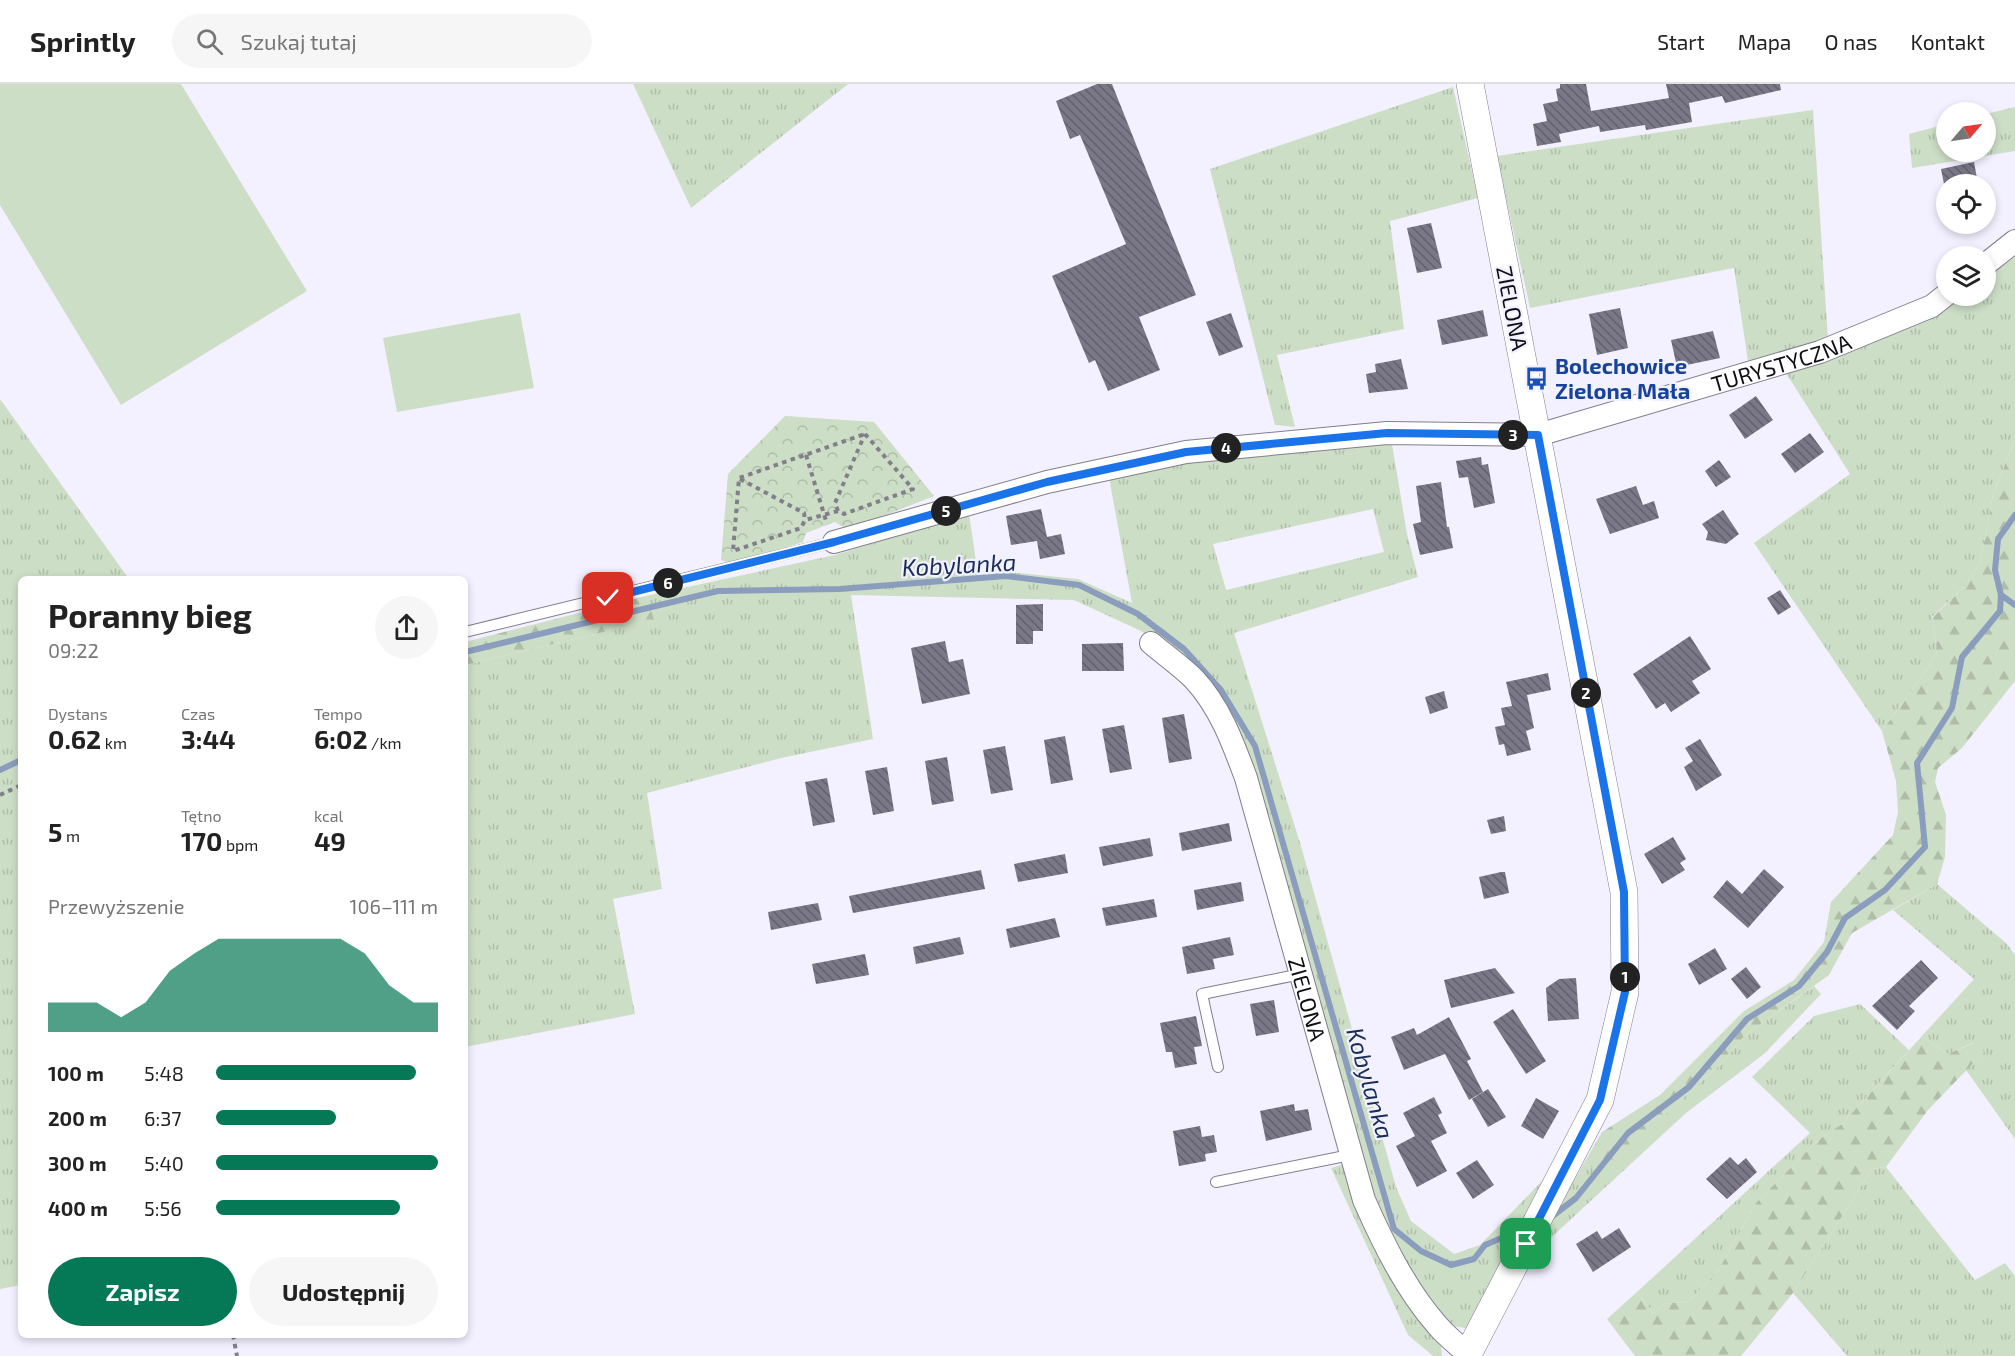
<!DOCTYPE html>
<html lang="pl">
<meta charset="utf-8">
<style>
body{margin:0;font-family:"Exo 2",sans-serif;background:#f6f6f6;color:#222;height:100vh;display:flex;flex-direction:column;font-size:22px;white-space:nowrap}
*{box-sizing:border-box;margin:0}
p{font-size:20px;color:#767676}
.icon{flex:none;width:33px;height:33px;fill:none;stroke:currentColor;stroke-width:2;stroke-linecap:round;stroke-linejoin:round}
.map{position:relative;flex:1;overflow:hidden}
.drawer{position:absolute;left:18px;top:492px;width:450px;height:762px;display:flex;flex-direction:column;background:#fff;border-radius:9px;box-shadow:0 3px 9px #0003}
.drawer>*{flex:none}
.needle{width:39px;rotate:61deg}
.fabs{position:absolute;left:1936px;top:18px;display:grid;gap:12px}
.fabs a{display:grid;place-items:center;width:60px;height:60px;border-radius:50%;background:#fff;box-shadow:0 3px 9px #0003;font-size:30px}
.pin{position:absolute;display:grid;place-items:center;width:51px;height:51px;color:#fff;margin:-26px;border-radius:12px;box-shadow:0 3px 9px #0006}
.km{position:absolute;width:30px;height:30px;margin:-15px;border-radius:50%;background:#222;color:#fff;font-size:16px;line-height:30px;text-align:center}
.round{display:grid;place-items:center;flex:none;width:63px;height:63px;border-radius:32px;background:#f6f6f6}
.summary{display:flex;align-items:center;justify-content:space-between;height:102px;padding:0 30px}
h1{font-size:33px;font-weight:700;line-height:45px}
.stats{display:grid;grid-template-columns:repeat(3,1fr);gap:9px;height:102px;padding:6px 30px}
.stats div{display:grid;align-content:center}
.stats b{font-size:26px;font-weight:700}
.stats small{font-size:16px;font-weight:400}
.stats p{font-size:16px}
.chart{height:168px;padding:12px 30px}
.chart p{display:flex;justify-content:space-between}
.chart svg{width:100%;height:108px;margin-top:6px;fill:#057955;opacity:.7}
.cta{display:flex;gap:12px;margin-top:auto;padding:12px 30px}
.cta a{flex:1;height:69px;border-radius:36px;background:#057955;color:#fff;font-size:24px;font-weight:700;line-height:69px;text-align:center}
.cta a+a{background:#f6f6f6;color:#222}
ul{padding:0 30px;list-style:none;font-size:20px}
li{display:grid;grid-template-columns:96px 72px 1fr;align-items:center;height:45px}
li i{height:15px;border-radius:8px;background:#057955}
header{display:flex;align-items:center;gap:36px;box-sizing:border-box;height:84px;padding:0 30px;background:#fff;border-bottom:2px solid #e0e0e0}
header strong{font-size:28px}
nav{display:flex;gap:33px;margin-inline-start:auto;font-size:21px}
.search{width:420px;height:54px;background:#f6f6f6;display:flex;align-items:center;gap:15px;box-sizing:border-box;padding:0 21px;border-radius:33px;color:#767676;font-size:22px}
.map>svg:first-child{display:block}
.grass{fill:url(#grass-tufts);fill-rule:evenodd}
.forest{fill:url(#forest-firs)}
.park{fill:url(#park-crowns)}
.pitch{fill:#cddec6}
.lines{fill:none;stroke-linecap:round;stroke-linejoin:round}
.stream{stroke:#8a9dbc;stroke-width:6}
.building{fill:url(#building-back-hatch)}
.service-casing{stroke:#827e8e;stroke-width:12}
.minor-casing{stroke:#827e8e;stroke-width:24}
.tertiary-casing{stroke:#827e8e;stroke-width:28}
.path{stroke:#827f8a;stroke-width:4;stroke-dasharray:4.5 4.5;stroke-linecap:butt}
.service{stroke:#fff;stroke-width:10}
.minor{stroke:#fff;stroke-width:22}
.tertiary{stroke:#fff;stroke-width:27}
.route-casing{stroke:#fff;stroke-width:12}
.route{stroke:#1a73e8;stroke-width:8}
.labels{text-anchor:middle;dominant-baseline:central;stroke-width:4.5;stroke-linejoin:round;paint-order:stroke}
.street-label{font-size:22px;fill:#100e14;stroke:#f3f0ff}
.transit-label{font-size:22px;font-weight:bold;fill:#164399;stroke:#f3f0ff;text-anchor:start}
.water-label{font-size:24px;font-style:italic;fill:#172e58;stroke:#f3f0ff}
</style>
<header>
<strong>Sprintly</strong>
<div class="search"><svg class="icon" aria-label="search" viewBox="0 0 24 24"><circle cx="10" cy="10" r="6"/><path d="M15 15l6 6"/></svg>Szukaj tutaj</div>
<nav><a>Start</a><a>Mapa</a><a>O nas</a><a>Kontakt</a></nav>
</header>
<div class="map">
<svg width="2015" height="1272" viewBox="0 0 2015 1272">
<defs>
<pattern id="grass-tufts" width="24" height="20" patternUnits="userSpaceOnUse" patternTransform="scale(1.5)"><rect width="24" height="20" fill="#cddec6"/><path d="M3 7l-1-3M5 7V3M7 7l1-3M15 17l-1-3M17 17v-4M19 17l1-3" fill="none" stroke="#afbda9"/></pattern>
<pattern id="forest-firs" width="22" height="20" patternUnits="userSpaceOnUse" patternTransform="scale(1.5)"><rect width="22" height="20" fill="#cddec6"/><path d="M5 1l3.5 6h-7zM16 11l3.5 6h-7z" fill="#afbda9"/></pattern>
<pattern id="park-crowns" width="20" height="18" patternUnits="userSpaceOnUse" patternTransform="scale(1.5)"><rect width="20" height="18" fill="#cddec6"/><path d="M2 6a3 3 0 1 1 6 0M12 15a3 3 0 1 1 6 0" fill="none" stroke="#afbda9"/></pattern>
<pattern id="building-back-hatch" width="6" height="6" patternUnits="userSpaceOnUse" patternTransform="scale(1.5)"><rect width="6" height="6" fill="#7a7787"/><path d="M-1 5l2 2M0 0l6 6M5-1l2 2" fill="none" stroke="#63606d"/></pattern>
</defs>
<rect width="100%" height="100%" fill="#f3f0ff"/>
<g class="grass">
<path d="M 633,0 L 848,0 L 691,124 Z"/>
<path d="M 1453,3 L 1478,114 L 1390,137 L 1404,245 L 1277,271 L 1295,343 L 1275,341 L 1210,85 Z"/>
<path d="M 2015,23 L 2015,67 L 1912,84 L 1909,50 L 1947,40 L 1947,68 L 1986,68 L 1986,30 Z"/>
<path d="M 1813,26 L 1828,256 L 1748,277 L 1734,184 L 1530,224 L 1497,72 Z"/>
<path d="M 2015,173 L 2015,355 L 1993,411 L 1980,479 L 1966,501 L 1932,533 L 1937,566 L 1931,580 L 1882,647 L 1754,459 L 1850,390 L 1786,289 L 1936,231 L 1963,212 L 1986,212 L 1986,194 Z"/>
<path d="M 0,315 L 129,495 L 21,495 L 21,1030 L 18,1031 L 21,1042 L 21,1201 L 0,1205 Z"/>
<path d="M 1392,360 L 1407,450 L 1418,493 L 1234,549 L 1301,762 L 1396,1103 L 1411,1137 L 1454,1170 L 1480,1161 L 1543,1096 L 1471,1245 L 1446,1241 L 1379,1140 L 1239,654 L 1161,561 L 1141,547 L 1074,516 L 851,511 L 873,655 L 781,674 L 647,709 L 662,805 L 613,815 L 635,930 L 465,963 L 465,581 L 653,536 L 646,512 L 835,471 L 969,430 L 978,491 L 1009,488 L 1078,495 L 1132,519 L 1108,388 L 1182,375 ZM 1373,425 L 1384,468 L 1226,506 L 1213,460 Z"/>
<path d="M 1937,800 L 2007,860 L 2015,871 L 2015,1055 L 1966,986 L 1984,968 L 1973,959 L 1947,970 L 1922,952 L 1974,895 L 1893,826 Z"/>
<path d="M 1814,902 L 1821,910 L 1764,970 L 1686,1029 L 1543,1161 L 1539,1157 L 1584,1079 L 1602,1088 L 1723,978 L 1744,952 Z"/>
<path d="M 1860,920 L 1909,966 L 1842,1040 L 1818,1056 L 1756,1119 L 1718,1187 L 1689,1217 L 1664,1220 L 1653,1229 L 1637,1208 L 1810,1049 L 1752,993 L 1814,932 Z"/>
<path d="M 1344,1080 L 1369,1141 L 1441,1262 L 1442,1272 L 1433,1272 L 1408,1251 L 1331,1084 Z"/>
<path d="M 1886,1083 L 1975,1196 L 2005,1179 L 2015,1192 L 2015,1272 L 1847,1272 L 1793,1209 L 1872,1085 Z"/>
</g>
<g class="forest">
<path d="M 2015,355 L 2015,597 L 1962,664 L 1938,684 L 1935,698 L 1946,731 L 1945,773 L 1937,800 L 1852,849 L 1829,891 L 1744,952 L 1723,978 L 1602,1089 L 1584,1079 L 1602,1048 L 1660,1011 L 1744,927 L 1794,896 L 1824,858 L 1831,818 L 1893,751 L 1898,728 L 1896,697 L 1882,647 L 1931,580 L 1937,566 L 1932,534 L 1966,501 L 1980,479 L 1993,411 Z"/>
<path d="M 646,512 L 654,536 L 465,581 L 465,558 Z"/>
<path d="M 1922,952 L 1947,970 L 1974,959 L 1984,968 L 1928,1026 L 1886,1083 L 1872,1085 L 1793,1209 L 1741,1272 L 1635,1272 L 1607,1235 L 1637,1208 L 1653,1229 L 1664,1220 L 1689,1217 L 1718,1187 L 1756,1119 L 1818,1056 L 1842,1040 Z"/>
</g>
<path class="park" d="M 785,332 L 874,338 L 934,412 L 848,446 L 835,438 L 806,449 L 803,458 L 733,480 L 721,476 L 728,390 Z"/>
<g class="pitch">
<path d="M 0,0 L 181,0 L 307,207 L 121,321 L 0,121 Z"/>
<path d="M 520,229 L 534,304 L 397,328 L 383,254 Z"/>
</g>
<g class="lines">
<g class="stream">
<path d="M 2001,511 L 2015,521"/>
<path d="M 465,568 L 718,507 L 840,505 L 1006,492 L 1079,501 L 1138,530 L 1184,565 L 1221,606 L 1255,662 L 1394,1145 L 1421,1167 L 1451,1181 L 1474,1175 L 1485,1161 L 1521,1146"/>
<path d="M 0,686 L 21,676"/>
<path d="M 1550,1134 L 1576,1114 L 1628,1049 L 1689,1003 L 1747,935 L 1799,902 L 1827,868 L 1845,834 L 1885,806 L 1925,763 L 1917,679 L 1952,624 L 1962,573 L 2000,527 L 2001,511 L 1995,486 L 1998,455 L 2015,431"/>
</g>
</g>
<g class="building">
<path d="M 1097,0 L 1112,0 L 1196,211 L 1139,233 L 1160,286 L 1108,307 L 1095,276 L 1089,279 L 1052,192 L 1126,160 L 1080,51 L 1070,55 L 1056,17 Z"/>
<path d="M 1560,0 L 1586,0 L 1591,27 L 1669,14 L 1666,0 L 1780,0 L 1781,6 L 1725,19 L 1722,12 L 1689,19 L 1692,38 L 1646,46 L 1645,41 L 1600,48 L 1599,42 L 1559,50 L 1561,58 L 1537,62 L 1533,40 L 1547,37 L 1543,20 L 1558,17 L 1556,5 L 1560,4 Z"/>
<path d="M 1974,78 L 1978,100 L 1944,100 L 1941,85 Z"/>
<path d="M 1431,139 L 1442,184 L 1417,189 L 1407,144 Z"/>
<path d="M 1620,224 L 1628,264 L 1597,271 L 1589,230 Z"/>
<path d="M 1483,226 L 1488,252 L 1442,261 L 1437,236 Z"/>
<path d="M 1231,229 L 1243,263 L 1219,272 L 1206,238 Z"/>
<path d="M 1713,247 L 1720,274 L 1677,283 L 1671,256 Z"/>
<path d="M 1401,275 L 1408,305 L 1369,309 L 1366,290 L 1376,288 L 1375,280 Z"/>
<path d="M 1756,312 L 1773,336 L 1745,355 L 1729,331 Z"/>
<path d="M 1810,349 L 1824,368 L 1795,389 L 1781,370 Z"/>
<path d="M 1481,373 L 1482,381 L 1488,380 L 1495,419 L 1474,424 L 1468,393 L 1459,394 L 1456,377 Z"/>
<path d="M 1719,376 L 1731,393 L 1716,403 L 1705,387 Z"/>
<path d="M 1441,398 L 1447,443 L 1449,443 L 1453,464 L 1420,471 L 1413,440 L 1421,438 L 1416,402 Z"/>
<path d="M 1636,402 L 1643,421 L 1654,417 L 1659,434 L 1610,450 L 1596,415 Z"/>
<path d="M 1041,425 L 1047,453 L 1061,450 L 1065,470 L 1040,475 L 1037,457 L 1011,461 L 1006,432 Z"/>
<path d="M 1723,426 L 1739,450 L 1726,460 L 1706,456 L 1708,448 L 1702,440 Z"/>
<path d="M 1780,506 L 1791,523 L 1778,531 L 1767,514 Z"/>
<path d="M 1043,520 L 1043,547 L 1033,547 L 1033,560 L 1016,560 L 1016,521 Z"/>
<path d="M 1690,552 L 1711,585 L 1692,597 L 1700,609 L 1671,628 L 1665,619 L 1656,625 L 1633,590 Z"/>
<path d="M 945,557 L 949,578 L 963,575 L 970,610 L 922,620 L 911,564 Z"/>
<path d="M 1123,559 L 1124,587 L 1082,587 L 1082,560 Z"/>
<path d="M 1548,589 L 1551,606 L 1527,611 L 1534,644 L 1526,647 L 1531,666 L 1507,672 L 1504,660 L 1499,661 L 1495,643 L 1505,641 L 1501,624 L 1512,622 L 1506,598 Z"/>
<path d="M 1444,607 L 1448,624 L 1430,630 L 1425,613 Z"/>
<path d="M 1184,630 L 1192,675 L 1169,679 L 1162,634 Z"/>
<path d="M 1124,641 L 1132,685 L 1110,689 L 1102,645 Z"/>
<path d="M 1065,652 L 1073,696 L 1051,700 L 1044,656 Z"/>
<path d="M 1700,655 L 1722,691 L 1696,707 L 1684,683 L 1693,677 L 1685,664 Z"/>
<path d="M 1005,662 L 1013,706 L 991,710 L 983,666 Z"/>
<path d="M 947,673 L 954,717 L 932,721 L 925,677 Z"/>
<path d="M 887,683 L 894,727 L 873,731 L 865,687 Z"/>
<path d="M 827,694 L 835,738 L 813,742 L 805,698 Z"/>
<path d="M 1504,732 L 1506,747 L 1491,750 L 1487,736 Z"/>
<path d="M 1229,739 L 1232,757 L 1182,767 L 1179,749 Z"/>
<path d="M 1673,753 L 1686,775 L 1680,779 L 1685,786 L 1662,800 L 1644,770 Z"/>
<path d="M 1150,754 L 1153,772 L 1103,782 L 1099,763 Z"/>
<path d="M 1065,770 L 1068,789 L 1018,798 L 1014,780 Z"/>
<path d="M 1764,785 L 1784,803 L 1748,844 L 1713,813 L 1727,796 L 1742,810 Z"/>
<path d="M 981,786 L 985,805 L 853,829 L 849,812 Z"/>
<path d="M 1501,788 L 1505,788 L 1509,809 L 1484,815 L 1479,793 Z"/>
<path d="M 1241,798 L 1244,817 L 1197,826 L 1194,806 Z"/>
<path d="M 1154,815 L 1157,833 L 1106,842 L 1102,824 Z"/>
<path d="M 818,819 L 822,836 L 771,846 L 768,828 Z"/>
<path d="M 1055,834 L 1060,853 L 1010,864 L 1006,845 Z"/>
<path d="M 960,853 L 964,870 L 916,880 L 913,863 Z"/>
<path d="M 1230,853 L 1234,871 L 1213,875 L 1215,885 L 1187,890 L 1182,863 Z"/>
<path d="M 1715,864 L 1727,885 L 1699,901 L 1688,880 Z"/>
<path d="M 865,870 L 869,891 L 816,900 L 812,880 Z"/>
<path d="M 1921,876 L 1938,894 L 1909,922 L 1915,927 L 1897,946 L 1872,922 Z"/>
<path d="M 1746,883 L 1761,903 L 1747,915 L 1731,895 Z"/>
<path d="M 1495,884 L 1515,909 L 1451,924 L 1444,896 Z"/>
<path d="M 1576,894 L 1579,935 L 1548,937 L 1546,904 L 1559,895 Z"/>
<path d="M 1274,916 L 1279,948 L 1256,952 L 1250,920 Z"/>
<path d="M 1513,925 L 1546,977 L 1526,990 L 1493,938 Z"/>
<path d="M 1196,932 L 1202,962 L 1194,963 L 1197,980 L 1175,984 L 1172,968 L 1166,968 L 1160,939 Z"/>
<path d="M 1449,933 L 1471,975 L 1467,977 L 1483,1008 L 1469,1016 L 1445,970 L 1404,986 L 1391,953 L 1414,944 L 1417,951 Z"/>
<path d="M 1488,1005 L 1506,1033 L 1488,1043 L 1472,1015 Z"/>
<path d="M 1434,1013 L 1442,1029 L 1438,1031 L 1447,1049 L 1431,1057 L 1447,1087 L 1417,1103 L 1396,1062 L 1415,1052 L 1403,1029 Z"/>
<path d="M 1536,1014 L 1559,1027 L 1543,1055 L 1521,1042 Z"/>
<path d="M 1294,1020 L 1295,1027 L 1308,1025 L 1312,1046 L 1266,1057 L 1260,1027 Z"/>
<path d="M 1200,1042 L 1202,1053 L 1214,1051 L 1217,1068 L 1205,1070 L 1206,1077 L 1179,1082 L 1173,1047 Z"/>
<path d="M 1730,1073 L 1738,1081 L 1746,1074 L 1757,1088 L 1727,1115 L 1706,1095 Z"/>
<path d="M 1477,1076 L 1494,1101 L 1473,1115 L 1456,1089 Z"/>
<path d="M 1619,1144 L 1631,1163 L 1593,1188 L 1576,1160 L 1597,1147 L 1602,1155 Z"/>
</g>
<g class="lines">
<defs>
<g id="service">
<path d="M 465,548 L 834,458"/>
<path d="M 1218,983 L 1202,910 L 1301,890"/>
<path d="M 1216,1098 L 1350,1071"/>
</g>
<g id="minor">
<path d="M 1986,180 L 2015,157"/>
<path id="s1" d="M 834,458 L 1047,398 L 1186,368 L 1387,349 L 1538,351 L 1820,268 L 1932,222 L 1947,210"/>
<path id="s2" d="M 1151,559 C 1165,571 1181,582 1194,595 C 1220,623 1233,659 1246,694 L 1364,1116 C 1383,1159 1406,1206 1437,1241 C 1446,1252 1458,1261 1468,1270"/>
</g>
<path id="tertiary" d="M 1467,1272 L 1600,1016 L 1625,908 L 1624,808 L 1470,0"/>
</defs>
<use href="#service" class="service-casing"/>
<use href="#minor" class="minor-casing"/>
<use href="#tertiary" class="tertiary-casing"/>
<g class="path">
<path d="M 865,350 L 913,405 L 844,430 L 838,427 L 805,436 L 801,444 L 733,467 L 739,394 Z"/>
<path d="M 806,371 L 827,440"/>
<path d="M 740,395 L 804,429 L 805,436"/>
<path d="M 838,427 L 835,419 L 865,350"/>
<path d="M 0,711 L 21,701"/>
<path d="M 233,1251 L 237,1272"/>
</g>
<use href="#service" class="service"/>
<use href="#minor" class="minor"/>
<use href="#tertiary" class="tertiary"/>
</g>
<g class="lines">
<defs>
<path id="route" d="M 608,514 L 834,458 L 1047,398 L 1186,368 L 1387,349 L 1538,351 L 1624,808 L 1625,908 L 1600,1016 L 1526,1160"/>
</defs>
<use href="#route" class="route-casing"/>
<use href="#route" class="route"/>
</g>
<defs>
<symbol id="bus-bare" viewBox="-9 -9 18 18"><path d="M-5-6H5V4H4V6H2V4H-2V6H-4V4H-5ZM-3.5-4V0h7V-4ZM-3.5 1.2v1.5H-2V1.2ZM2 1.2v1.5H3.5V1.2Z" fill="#1a4fb4" stroke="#f3f0ff" stroke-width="2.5" paint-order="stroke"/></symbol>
</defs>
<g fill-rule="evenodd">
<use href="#bus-bare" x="1520" y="278" width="33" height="33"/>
</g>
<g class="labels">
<g class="street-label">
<text transform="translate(1513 224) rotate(79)">ZIELONA</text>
<text stroke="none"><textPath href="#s1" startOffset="970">TURYSTYCZNA</textPath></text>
<text stroke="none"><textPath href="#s2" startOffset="398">ZIELONA</textPath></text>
</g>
<g class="transit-label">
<text x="1555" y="281">Bolechowice<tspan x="1555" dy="25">Zielona Mała</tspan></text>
</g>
<g class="water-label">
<text transform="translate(959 480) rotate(-3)">Kobylanka</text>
<text transform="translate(1371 999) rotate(74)">Kobylanka</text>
</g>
</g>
</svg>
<div class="fabs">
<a><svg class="needle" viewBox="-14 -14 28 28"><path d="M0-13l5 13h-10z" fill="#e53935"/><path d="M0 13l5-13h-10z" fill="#767676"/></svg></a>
<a><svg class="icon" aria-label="locate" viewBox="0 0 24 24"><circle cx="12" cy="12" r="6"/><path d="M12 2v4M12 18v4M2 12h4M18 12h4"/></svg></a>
<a><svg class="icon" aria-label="layers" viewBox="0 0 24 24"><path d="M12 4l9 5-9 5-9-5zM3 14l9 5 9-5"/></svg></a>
</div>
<div class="pin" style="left:1526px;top:1160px;background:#1e9e55"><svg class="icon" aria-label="arrive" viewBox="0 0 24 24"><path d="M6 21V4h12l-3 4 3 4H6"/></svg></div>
<div class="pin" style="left:608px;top:514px;background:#d93025"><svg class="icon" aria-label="check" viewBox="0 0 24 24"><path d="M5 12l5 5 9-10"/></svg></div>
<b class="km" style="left:1625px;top:893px">1</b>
<b class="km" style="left:1586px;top:609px">2</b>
<b class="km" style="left:1513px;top:351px">3</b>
<b class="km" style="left:1226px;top:364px">4</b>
<b class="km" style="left:946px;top:427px">5</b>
<b class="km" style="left:668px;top:499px">6</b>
<section class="drawer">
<div class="summary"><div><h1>Poranny bieg</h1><p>09:22</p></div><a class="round"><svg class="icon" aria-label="share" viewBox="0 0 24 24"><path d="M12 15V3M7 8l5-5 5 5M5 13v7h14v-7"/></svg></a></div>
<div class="stats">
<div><p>Dystans</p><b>0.62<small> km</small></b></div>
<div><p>Czas</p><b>3:44</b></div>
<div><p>Tempo</p><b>6:02<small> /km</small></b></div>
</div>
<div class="stats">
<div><b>5<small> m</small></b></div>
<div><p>Tętno</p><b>170<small> bpm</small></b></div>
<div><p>kcal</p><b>49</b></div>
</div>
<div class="chart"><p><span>Przewyższenie</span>106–111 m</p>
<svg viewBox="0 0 160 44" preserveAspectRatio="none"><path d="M0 44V32L10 32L20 32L30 38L40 32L50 19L60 12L70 6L80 6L90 6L100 6L110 6L120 6L130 12L140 25L150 32L160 32V44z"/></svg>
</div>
<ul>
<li><b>100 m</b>5:48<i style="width:90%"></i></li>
<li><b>200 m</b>6:37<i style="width:54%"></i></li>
<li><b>300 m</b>5:40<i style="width:100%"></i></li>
<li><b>400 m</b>5:56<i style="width:83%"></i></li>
</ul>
<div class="cta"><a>Zapisz</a><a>Udostępnij</a></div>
</section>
</div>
